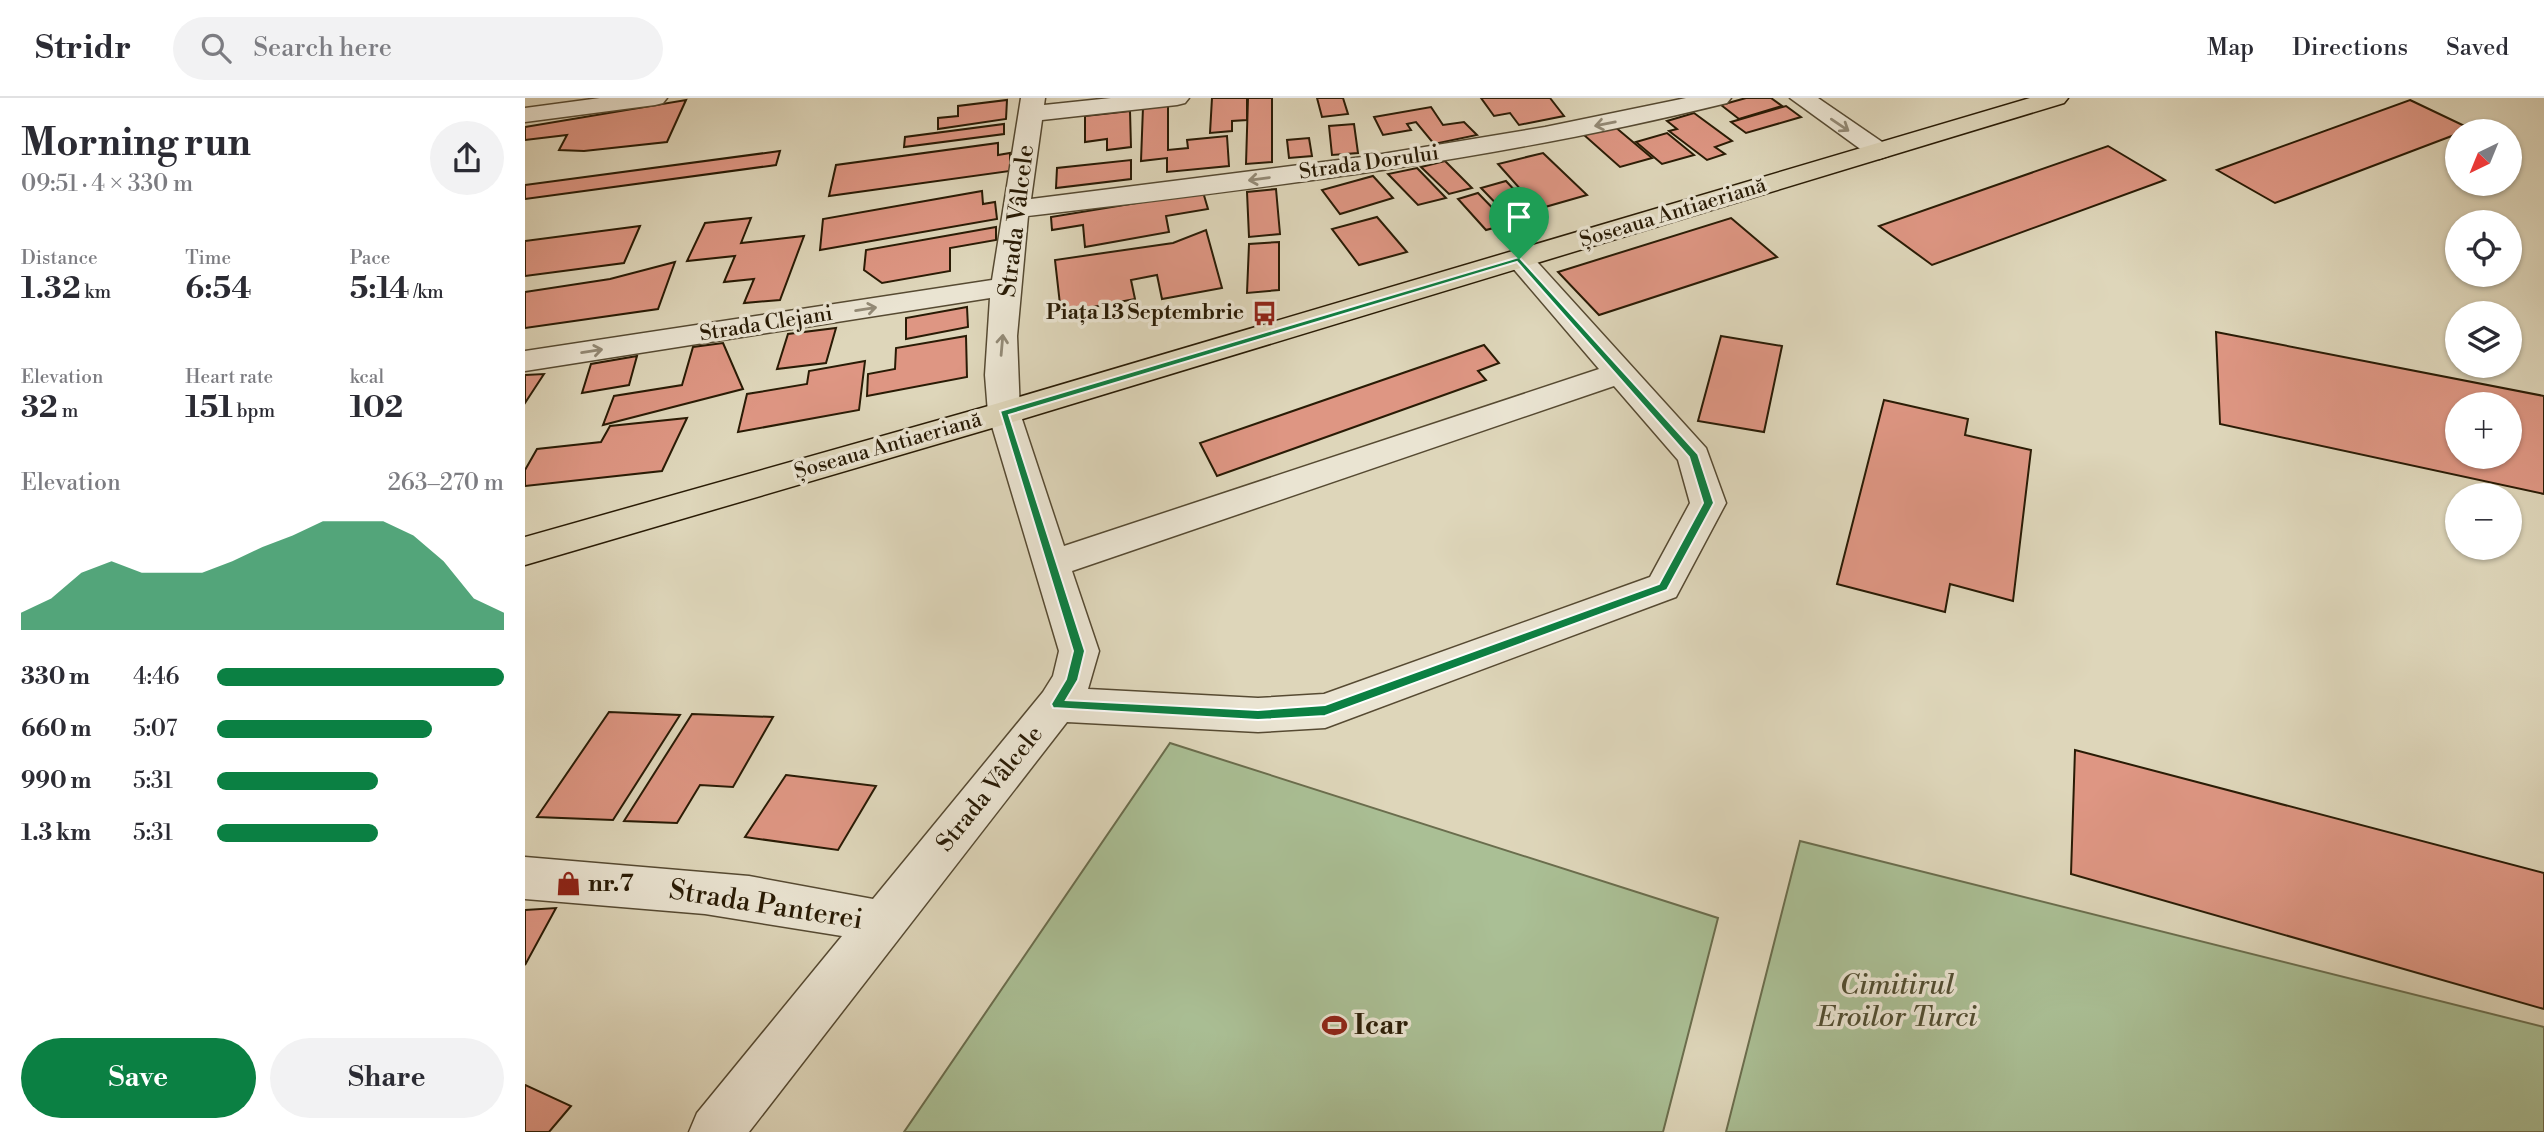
<!DOCTYPE html>
<meta charset="utf-8">
<style>
body{margin:0;font-family:"Libre Bodoni",serif;background:#f2f2f3;color:#2b2b33;height:100vh;display:flex;flex-direction:column;font-size:26px;white-space:nowrap}
*{box-sizing:border-box;margin:0}
p{font-size:23px;color:#7c7c81}
.icon{flex:none;width:38px;height:38px;fill:none;stroke:currentColor;stroke-width:2;stroke-linecap:round;stroke-linejoin:round}
.map{position:relative;flex:1;overflow:hidden}
.side{display:flex;flex-direction:column;background:#fff;width:525px}
.side>*{flex:none}
.needle{width:46px;rotate:223deg}
.buttons{position:absolute;left:1920px;top:21px;display:grid;gap:14px}
.buttons a{display:grid;place-items:center;width:77px;height:77px;border-radius:50%;background:#fff;box-shadow:0 2px 5px #0004;font-size:35px}
.pin{position:absolute;display:grid;place-items:center;width:60px;height:60px;color:#fff;margin:-72px -30px;border-radius:50% 50% 50% 0;rotate:-45deg;box-shadow:0 0 7px #0007}
.pin .icon{rotate:45deg}
.round{display:grid;place-items:center;flex:none;width:74px;height:74px;border-radius:37px;background:#f2f2f3}
.head{display:flex;align-items:center;justify-content:space-between;height:119px;padding:0 21px}
h1{font-size:38px;font-weight:700;line-height:52px}
.metrics{display:grid;grid-template-columns:repeat(3,1fr);gap:10px;height:119px;padding:7px 21px}
.metrics div{display:grid;align-content:center}
.metrics b{font-size:30px;font-weight:700}
.metrics small{font-size:19px;font-weight:400}
.metrics p{font-size:19px}
.chart{height:196px;padding:14px 21px}
.chart p{display:flex;justify-content:space-between}
.chart svg{width:100%;height:126px;margin-top:7px;fill:#0b8043;opacity:.7}
.button{display:flex;gap:14px;margin-top:auto;padding:14px 21px}
.button a{flex:1;height:80px;border-radius:42px;background:#0b8043;color:#fff;font-size:28px;font-weight:700;line-height:80px;text-align:center}
.button a+a{background:#f2f2f3;color:#2b2b33}
ul{padding:0 21px;list-style:none;font-size:23px}
li{display:grid;grid-template-columns:112px 84px 1fr;align-items:center;height:52px}
li i{height:18px;border-radius:9px;background:#0b8043}
header{display:flex;align-items:center;gap:42px;box-sizing:border-box;height:98px;padding:0 35px;background:#fff;border-bottom:2px solid #e1e1e2}
header strong{font-size:33px}
nav{display:flex;gap:38px;margin-inline-start:auto;font-size:24px}
.search{width:490px;height:63px;background:#f2f2f3;display:flex;align-items:center;gap:18px;box-sizing:border-box;padding:0 24px;border-radius:38px;color:#7c7c81;font-size:26px}
main{display:flex;flex:1;min-height:0}
.map>svg:first-child{display:block}
.green{fill:#aabf95;stroke:#6a6d4d;stroke-width:2}
.building{fill:#de9683;stroke:#291b05;stroke-width:2;fill-rule:evenodd}
.lines{fill:none;stroke-linecap:round;stroke-linejoin:round}
.minor-casing{stroke:#564a32;stroke-width:3}
.major-casing{stroke:#291b05;stroke-width:3}
.minor{fill:#eae4d2;fill-rule:evenodd}
.major{fill:#ded6ba;fill-rule:evenodd}
.oneway{stroke:#938a76}
.route{fill:#0b8043;stroke:#fff;stroke-width:2;fill-rule:evenodd}
.labels{text-anchor:middle;dominant-baseline:central;stroke-width:7;stroke-linejoin:round;paint-order:stroke}
.far-street-label{font-size:21px;fill:#291b05;stroke:#eae4d2}
.far-poi-label{font-size:21px;font-weight:bold;fill:#291b05;stroke:#eae4d2;text-anchor:end}
.street-label{font-size:24px;fill:#291b05;stroke:#eae4d2}
.poi-label{font-size:24px;font-weight:bold;fill:#291b05;stroke:#eae4d2;text-anchor:start}
.near-street-label{font-size:28px;fill:#291b05;stroke:#eae4d2}
.near-park-label{font-size:28px;font-style:italic;fill:#504c30;stroke:#eae4d2}
.near-poi-label{font-size:28px;font-weight:bold;fill:#291b05;stroke:#eae4d2;text-anchor:start}
</style>
<header>
<strong>Stridr</strong>
<div class="search"><svg class="icon" aria-label="search" viewBox="0 0 24 24"><circle cx="10" cy="10" r="6"/><path d="M15 15l6 6"/></svg>Search here</div>
<nav><a>Map</a><a>Directions</a><a>Saved</a></nav>
</header>
<main>
<section class="side">
<div class="head"><div><h1>Morning run</h1><p>09:51 · 4 × 330 m</p></div><a class="round"><svg class="icon" aria-label="share" viewBox="0 0 24 24"><path d="M12 15V3M7 8l5-5 5 5M5 13v7h14v-7"/></svg></a></div>
<div class="metrics">
<div><p>Distance</p><b>1.32<small> km</small></b></div>
<div><p>Time</p><b>6:54</b></div>
<div><p>Pace</p><b>5:14<small> /km</small></b></div>
</div>
<div class="metrics">
<div><p>Elevation</p><b>32<small> m</small></b></div>
<div><p>Heart rate</p><b>151<small> bpm</small></b></div>
<div><p>kcal</p><b>102</b></div>
</div>
<div class="chart"><p><span>Elevation</span>263–270 m</p>
<svg viewBox="0 0 160 44" preserveAspectRatio="none"><path d="M0 44V38L10 33L20 24L30 20L40 24L50 24L60 24L70 20L80 15L90 11L100 6L110 6L120 6L130 11L140 20L150 33L160 38V44z"/></svg>
</div>
<ul>
<li><b>330 m</b>4:46<i style="width:100%"></i></li>
<li><b>660 m</b>5:07<i style="width:75%"></i></li>
<li><b>990 m</b>5:31<i style="width:56%"></i></li>
<li><b>1.3 km</b>5:31<i style="width:56%"></i></li>
</ul>
<div class="button"><a>Save</a><a>Share</a></div>
</section>
<div class="map">
<svg width="2019" height="1034" viewBox="0 0 2019 1034">
<rect width="100%" height="100%" fill="#ded6ba"/>
<filter id="stains"><feTurbulence type="fractalNoise" baseFrequency=".00286" numOctaves="4"/><feColorMatrix values="0 0 0 0 .2 0 0 0 0 .09 0 0 0 0 .02 0 0 0 .5 -.17"/></filter>
<radialGradient id="worn" r=".72"><stop offset=".6" stop-color="#630" stop-opacity="0"/><stop offset="1" stop-color="#630" stop-opacity=".3"/></radialGradient>
<g class="green">
<path d="M 645,645 L 1193,820 L 1138,1034 L 379,1034 Z"/>
<path d="M 1275,743 L 2019,929 L 2019,1034 L 1201,1034 Z"/>
</g>
<g class="building">
<path d="M 687,0 L 722,0 L 722,22 L 707,23 L 707,33 L 685,35 Z"/>
<path d="M 723,0 L 747,0 L 747,64 L 721,66 Z"/>
<path d="M 792,0 L 818,0 L 823,16 L 797,19 Z"/>
<path d="M 956,0 L 1025,0 L 1039,18 L 994,27 L 985,15 L 969,18 Z"/>
<path d="M 1221,0 L 1246,0 L 1257,8 L 1214,21 L 1196,7 Z"/>
<path d="M 161,2 L 142,44 L 59,53 L 34,52 L 42,37 L 0,42 L 0,29 Z"/>
<path d="M 482,2 L 481,21 L 413,31 L 413,20 L 433,18 L 433,8 Z"/>
<path d="M 1885,2 L 1946,31 L 1932,33 L 1932,36 L 1750,105 L 1692,72 Z"/>
<path d="M 643,7 L 643,52 L 663,50 L 662,42 L 702,38 L 704,68 L 642,74 L 642,60 L 616,63 L 618,9 Z"/>
<path d="M 1261,8 L 1276,19 L 1221,35 L 1206,24 Z"/>
<path d="M 906,9 L 918,27 L 939,24 L 952,37 L 909,46 L 891,24 L 882,26 L 886,32 L 858,37 L 849,19 Z"/>
<path d="M 605,13 L 606,49 L 582,52 L 582,41 L 560,44 L 560,18 Z"/>
<path d="M 1169,15 L 1207,43 L 1190,49 L 1200,56 L 1182,62 L 1144,33 L 1152,31 L 1142,23 Z"/>
<path d="M 479,26 L 479,36 L 379,49 L 380,39 Z"/>
<path d="M 829,26 L 833,55 L 807,57 L 804,28 Z"/>
<path d="M 1089,28 L 1127,60 L 1095,69 L 1059,37 Z"/>
<path d="M 1142,35 L 1169,57 L 1137,66 L 1111,44 Z"/>
<path d="M 784,40 L 787,58 L 764,60 L 762,42 Z"/>
<path d="M 473,45 L 473,57 L 485,55 L 485,73 L 304,98 L 311,67 Z"/>
<path d="M 1583,48 L 1640,82 L 1407,167 L 1354,128 Z"/>
<path d="M 255,53 L 251,67 L 0,101 L 0,87 Z"/>
<path d="M 1018,55 L 1062,97 L 1013,111 L 973,66 Z"/>
<path d="M 606,62 L 606,81 L 531,90 L 532,70 Z"/>
<path d="M 920,63 L 947,90 L 924,96 L 896,69 Z"/>
<path d="M 892,70 L 921,100 L 893,107 L 863,76 Z"/>
<path d="M 848,78 L 868,100 L 815,116 L 797,92 Z"/>
<path d="M 981,83 L 1008,112 L 985,120 L 956,90 Z"/>
<path d="M 751,91 L 755,136 L 724,139 L 722,94 Z"/>
<path d="M 457,93 L 458,106 L 470,104 L 472,121 L 295,152 L 298,121 Z"/>
<path d="M 678,94 L 683,111 L 641,118 L 644,134 L 560,149 L 558,127 L 527,132 L 526,119 Z"/>
<path d="M 953,95 L 983,126 L 961,132 L 933,101 Z"/>
<path d="M 852,119 L 882,154 L 834,167 L 807,131 Z"/>
<path d="M 226,120 L 216,145 L 279,138 L 255,202 L 219,205 L 229,181 L 199,184 L 210,158 L 162,163 L 180,125 Z"/>
<path d="M 1206,120 L 1252,159 L 1074,217 L 1033,174 Z"/>
<path d="M 115,128 L 99,165 L 0,178 L 0,143 Z"/>
<path d="M 471,129 L 471,142 L 425,150 L 425,173 L 357,185 L 339,172 L 341,152 Z"/>
<path d="M 681,132 L 697,190 L 637,201 L 632,177 L 606,182 L 610,201 L 536,215 L 530,162 L 648,145 Z"/>
<path d="M 754,144 L 754,192 L 722,195 L 724,146 Z"/>
<path d="M 150,164 L 133,211 L 0,230 L 0,194 L 85,181 Z"/>
<path d="M 442,209 L 443,229 L 381,241 L 381,220 Z"/>
<path d="M 311,230 L 301,265 L 252,271 L 263,236 Z"/>
<path d="M 1691,234 L 2019,298 L 2019,396 L 1695,326 ZM 1932,306 L 1984,306 L 1984,359 L 1932,359 Z"/>
<path d="M 441,238 L 442,279 L 342,298 L 343,276 L 370,271 L 371,250 Z"/>
<path d="M 1196,238 L 1257,248 L 1239,334 L 1173,323 Z"/>
<path d="M 198,245 L 218,291 L 78,327 L 89,298 L 157,287 L 168,249 Z"/>
<path d="M 959,247 L 974,265 L 953,273 L 961,282 L 692,378 L 675,345 Z"/>
<path d="M 112,258 L 104,287 L 57,295 L 66,266 Z"/>
<path d="M 340,263 L 334,312 L 213,334 L 222,296 L 282,286 L 284,273 Z"/>
<path d="M 19,276 L 0,305 L 0,277 Z"/>
<path d="M 1359,302 L 1443,321 L 1440,337 L 1506,352 L 1488,503 L 1425,486 L 1420,514 L 1312,486 Z"/>
<path d="M 162,320 L 137,373 L 0,388 L 0,372 L 12,351 L 76,344 L 85,328 Z"/>
<path d="M 84,614 L 155,617 L 88,722 L 12,719 Z"/>
<path d="M 167,616 L 248,619 L 208,689 L 175,687 L 152,725 L 99,723 Z"/>
<path d="M 1550,652 L 2019,775 L 2019,911 L 1546,776 Z"/>
<path d="M 261,677 L 351,688 L 313,752 L 220,739 Z"/>
<path d="M 31,810 L 0,867 L 0,812 Z"/>
<path d="M 0,987 L 46,1008 L 24,1034 L 0,1034 Z"/>
</g>
<g class="lines">
<defs>
<g id="minor">
<path d="M 75,0 L 142,0 L 138,5 L 130,7 L 0,24 L 0,10 Z"/>
<path d="M 496,0 L 520,0 L 519,7 L 586,0 L 664,0 L 660,5 L 652,7 L 517,22 L 506,101 L 845,58 L 1020,29 L 1161,0 L 1206,0 L 1202,5 C 973,62 737,90 503,118 L 492,238 L 495,315 L 539,448 L 1074,271 L 980,161 L 984,155 L 994,152 L 1004,155 L 1181,350 L 1201,405 L 1151,499 L 800,630 L 733,634 L 542,624 L 224,1034 L 164,1034 L 172,1015 L 317,838 L 180,816 L 0,801 L 0,759 L 224,778 L 348,801 L 518,594 L 528,578 L 534,553 L 463,315 L 460,277 L 465,200 L 0,273 L 0,253 L 467,182 ZM 1089,288 L 1153,362 L 1165,405 L 1125,479 L 799,596 L 733,600 L 563,591 L 574,553 L 547,473 Z"/>
<path d="M 1265,0 L 1293,0 L 1363,48 L 1367,53 L 1363,58 L 1354,61 L 1345,58 Z"/>
</g>
<path id="major" d="M 1505,0 L 1543,0 L 1539,5 L 491,323 L 0,467 L 0,439 L 467,307 Z"/>
</defs>
<use href="#minor" class="minor-casing"/>
<use href="#major" class="major-casing"/>
<use href="#minor" class="minor"/>
<use href="#major" class="major"/>
</g>
<defs><path id="oneway-shaft" d="M-6 0H5M1.5-3L5.5 0L1.5 3" fill="none" stroke-width="1.6" stroke-linecap="round" stroke-linejoin="round" transform="scale(1.75)"/></defs>
<g class="oneway">
<use href="#oneway-shaft" transform="translate(1080 26) rotate(169)"/>
<use href="#oneway-shaft" transform="translate(1315 27) rotate(34)"/>
<use href="#oneway-shaft" transform="translate(734 81) rotate(172)"/>
<use href="#oneway-shaft" transform="translate(341 211) rotate(-9)"/>
<use href="#oneway-shaft" transform="translate(477 247) rotate(-85)"/>
<use href="#oneway-shaft" transform="translate(67 253) rotate(-9)"/>
</g>
<path class="route" d="M 994,159 L 1173,356 L 1189,405 L 1142,492 L 800,618 L 733,622 L 528,610 L 526,606 L 541,581 L 548,553 L 475,313 ZM 992,164 L 1164,359 L 1178,405 L 1134,486 L 800,607 L 733,612 L 541,602 L 553,582 L 560,553 L 484,317 Z"/>
<defs>
<symbol id="bus-bare" viewBox="-9 -9 18 18"><path d="M-5-6H5V4H4V6H2V4H-2V6H-4V4H-5ZM-3.5-4V0h7V-4ZM-3.5 1.2v1.5H-2V1.2ZM2 1.2v1.5H3.5V1.2Z" fill="#8f2418" stroke="#eae4d2" stroke-width="2.5" paint-order="stroke"/></symbol>
<symbol id="shop-bare" viewBox="-9 -9 18 18"><path d="M-5-2.5h2.3a2.7 3.5 0 0 1 5.4 0H5L5.5 6h-11ZM-1.5-2.5h3a1.5 2.3 0 0 0-3 0Z" fill="#8f2418" stroke="#eae4d2" stroke-width="2.5" paint-order="stroke"/></symbol>
<symbol id="stadium-bare" viewBox="-9 -9 18 18"><path d="M0-5a6.5 5 0 1 0 0 10a6.5 5 0 1 0 0-10ZM-3.5-1.8h7v3.6h-7Z" fill="#8f2418" stroke="#eae4d2" stroke-width="2.5" paint-order="stroke"/></symbol>
</defs>
<g fill-rule="evenodd">
<use href="#bus-bare" x="722" y="198" width="35" height="35"/>
<use href="#shop-bare" x="26" y="768" width="35" height="35"/>
<use href="#stadium-bare" x="792" y="910" width="35" height="35"/>
</g>
<g class="labels">
<g class="far-street-label">
<text transform="translate(844 65) rotate(-8)">Strada Dorului</text>
<text transform="translate(1148 115) rotate(-17)">Șoseaua Antiaeriană</text>
<text transform="translate(241 226) rotate(-9)">Strada Clejani</text>
<text transform="translate(363 348) rotate(-16)">Șoseaua Antiaeriană</text>
</g>
<g class="far-poi-label">
<text x="719" y="215">Piața 13 Septembrie</text>
</g>
<g class="street-label">
<text transform="translate(492 123) rotate(-83)">Strada Vâlcele</text>
<text transform="translate(465 691) rotate(-51)">Strada Vâlcele</text>
</g>
<g class="poi-label">
<text x="63" y="786">nr.7</text>
</g>
<g class="near-street-label">
<text transform="translate(241 807) rotate(9)">Strada Panterei</text>
</g>
<g class="near-park-label">
<text x="1372" y="887">Cimitirul<tspan x="1372" dy="32">Eroilor Turci</tspan></text>
</g>
<g class="near-poi-label">
<text x="829" y="927">Icar</text>
</g>
</g>
<rect width="100%" height="100%" filter="url(#stains)"/>
<rect width="100%" height="100%" fill="url(#worn)"/>
</svg>
<div class="buttons">
<a><svg class="needle" viewBox="-14 -14 28 28"><path d="M0-13l5 13h-10z" fill="#e53935"/><path d="M0 13l5-13h-10z" fill="#7c7c81"/></svg></a>
<a><svg class="icon" aria-label="locate" viewBox="0 0 24 24"><circle cx="12" cy="12" r="6"/><path d="M12 2v4M12 18v4M2 12h4M18 12h4"/></svg></a>
<a><svg class="icon" aria-label="layers" viewBox="0 0 24 24"><path d="M12 4l9 5-9 5-9-5zM3 14l9 5 9-5"/></svg></a>
<a>+</a>
<a>−</a>
</div>
<div class="pin" style="left:994px;top:161px;background:#1e9e55"><svg class="icon" aria-label="arrive" viewBox="0 0 24 24"><path d="M6 21V4h12l-3 4 3 4H6"/></svg></div>
</div>
</main>
